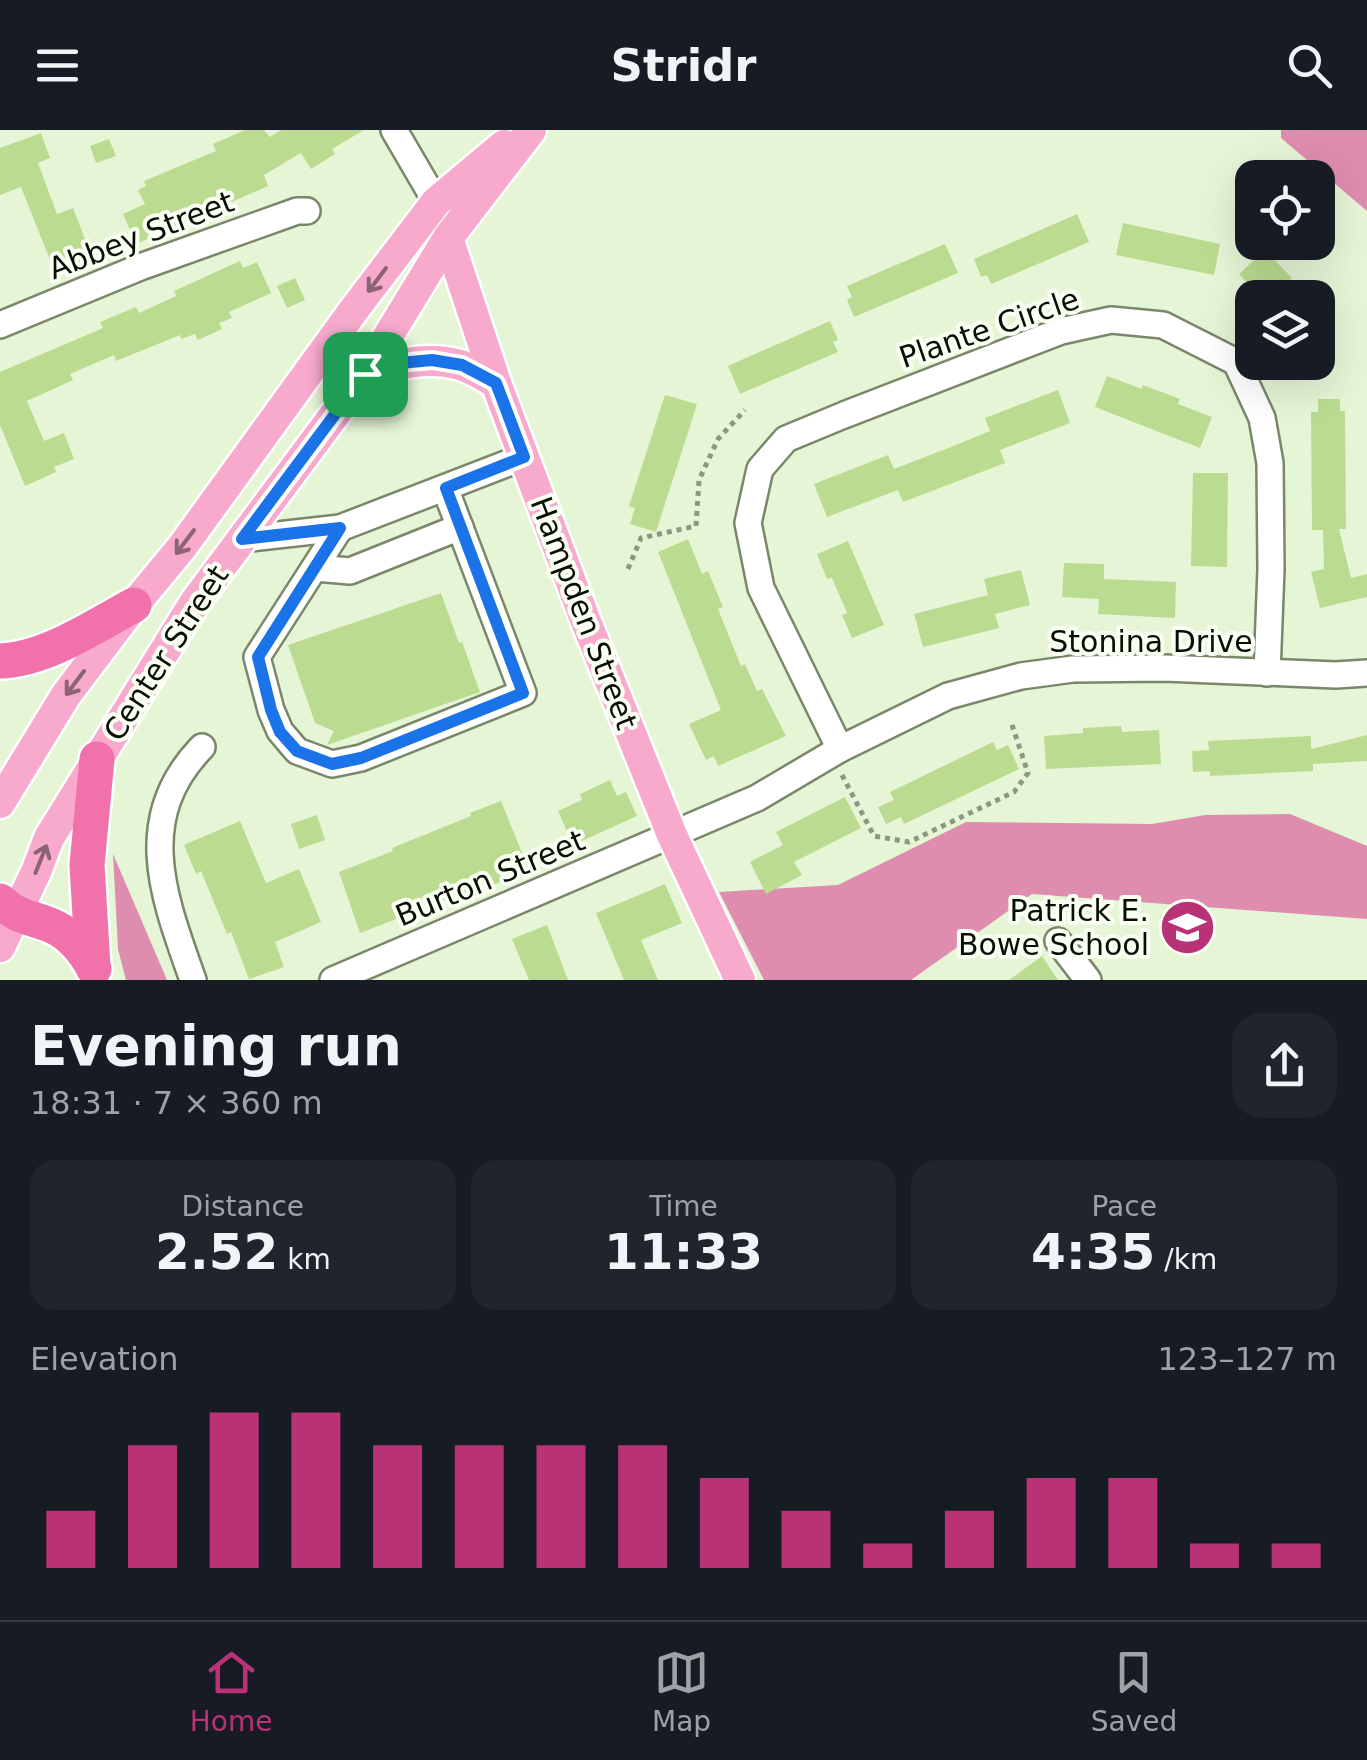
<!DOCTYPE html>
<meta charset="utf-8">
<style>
body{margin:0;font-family:"DejaVu Sans",sans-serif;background:#20242c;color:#f1f3f6;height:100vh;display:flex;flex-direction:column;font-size:38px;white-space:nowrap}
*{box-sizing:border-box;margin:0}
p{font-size:32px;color:#9ea1a6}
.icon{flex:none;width:55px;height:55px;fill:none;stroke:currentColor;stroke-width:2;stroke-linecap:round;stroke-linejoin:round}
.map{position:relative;height:850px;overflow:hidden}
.sheet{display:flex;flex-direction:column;background:#171b24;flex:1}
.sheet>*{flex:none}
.controls{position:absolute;left:1235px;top:30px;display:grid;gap:20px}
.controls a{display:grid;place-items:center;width:100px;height:100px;border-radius:20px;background:#171b24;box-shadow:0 10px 40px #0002;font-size:50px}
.pin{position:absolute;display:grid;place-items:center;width:85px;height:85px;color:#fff;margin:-42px;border-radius:20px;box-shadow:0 5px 15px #0006}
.round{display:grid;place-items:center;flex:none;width:105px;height:105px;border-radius:30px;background:#20242c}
.overview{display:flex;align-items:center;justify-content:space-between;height:170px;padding:0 30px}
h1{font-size:55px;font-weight:800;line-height:75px}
.metrics{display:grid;grid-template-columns:repeat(3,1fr);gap:15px;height:170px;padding:10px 30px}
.metrics div{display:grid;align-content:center;border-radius:25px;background:#20242c;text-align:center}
.metrics b{font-size:50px;font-weight:800}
.metrics small{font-size:28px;font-weight:400}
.metrics p{font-size:28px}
.chart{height:280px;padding:20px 30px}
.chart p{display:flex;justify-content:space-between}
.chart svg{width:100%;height:180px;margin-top:10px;stroke:#b83275;stroke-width:6}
header{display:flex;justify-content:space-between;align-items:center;height:130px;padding:0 30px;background:#171b24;font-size:45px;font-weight:800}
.tabs{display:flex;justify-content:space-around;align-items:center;height:140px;border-top:2px solid #363941;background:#171b24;font-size:28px;color:#9ea1a6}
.tabs a{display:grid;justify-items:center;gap:5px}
.tabs .current{color:#b83275}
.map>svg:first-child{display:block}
.forest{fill:#de8dae}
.building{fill:#bbdc90}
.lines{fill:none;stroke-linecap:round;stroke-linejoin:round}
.minor-casing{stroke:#7a876b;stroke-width:30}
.major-casing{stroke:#fff;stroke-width:35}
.highway-casing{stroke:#fff;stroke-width:40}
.path{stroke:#8c9781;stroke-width:5;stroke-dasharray:5 5;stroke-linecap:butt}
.minor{stroke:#fff;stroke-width:25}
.major{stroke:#f7aacc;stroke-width:30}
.highway{stroke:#f171aa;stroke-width:35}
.oneway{stroke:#8c6372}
.route-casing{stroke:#fff;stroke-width:20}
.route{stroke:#1a73e8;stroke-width:12}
.labels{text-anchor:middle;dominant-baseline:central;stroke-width:8;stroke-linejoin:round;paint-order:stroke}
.street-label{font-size:30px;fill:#090d04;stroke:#f9fff2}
.poi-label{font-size:30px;fill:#090d04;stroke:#f9fff2;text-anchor:end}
</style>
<header><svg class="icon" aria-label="menu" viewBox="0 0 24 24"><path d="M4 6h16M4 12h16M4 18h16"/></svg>Stridr<svg class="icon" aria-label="search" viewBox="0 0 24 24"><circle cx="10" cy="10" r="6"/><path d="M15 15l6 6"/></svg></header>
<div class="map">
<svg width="1367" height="850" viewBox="0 0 1367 850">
<rect width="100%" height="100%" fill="#e6f5d6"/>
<g class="forest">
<path d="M 1281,0 L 1367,0 L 1367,81 L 1281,8 Z"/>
<path d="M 1290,684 L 1367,716 L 1367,789 L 1032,764 L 911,850 L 764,850 L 719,762 L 838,755 L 966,692 L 1152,694 L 1205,685 Z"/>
<path d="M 113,724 L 167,850 L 126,850 L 118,819 Z"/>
</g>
<g class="building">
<path d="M 245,0 L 264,0 L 270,7 L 281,0 L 364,0 L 332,19 L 335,24 L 311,39 L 301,23 L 264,45 L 268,56 L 136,114 L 123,84 L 145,74 L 138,60 L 146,56 L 144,51 L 216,21 L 213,14 Z"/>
<path d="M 41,3 L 50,28 L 38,33 L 57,84 L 73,78 L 85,109 L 81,111 L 89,132 L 61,143 L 57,133 L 52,135 L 21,57 L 0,65 L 0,18 Z"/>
<path d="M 109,9 L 116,26 L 96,33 L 90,16 Z"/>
<path d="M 1077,84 L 1089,112 L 991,154 L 987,145 L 981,147 L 974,129 Z"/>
<path d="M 1123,93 L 1220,114 L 1214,145 L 1116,125 Z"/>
<path d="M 945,114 L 958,143 L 854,187 L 847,170 L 852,167 L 847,156 Z"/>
<path d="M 1265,120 L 1292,148 L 1272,168 L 1261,168 L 1239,144 Z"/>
<path d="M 240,131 L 243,138 L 257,132 L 271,163 L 229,182 L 232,188 L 219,193 L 222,199 L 198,210 L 195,204 L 181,209 L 180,205 L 116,231 L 114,225 L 70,244 L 73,250 L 27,271 L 44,311 L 64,303 L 74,329 L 54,337 L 56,342 L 25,356 L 0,295 L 0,242 L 103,198 L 100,192 L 136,177 L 139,183 L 176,166 L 174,161 Z"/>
<path d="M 295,148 L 305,170 L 287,178 L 277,156 Z"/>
<path d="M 830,191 L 838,210 L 833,212 L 838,222 L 740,264 L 728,236 Z"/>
<path d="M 1107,246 L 1142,259 L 1143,255 L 1180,269 L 1178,274 L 1212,287 L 1200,318 L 1095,277 Z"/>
<path d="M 1058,260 L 1070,293 L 1000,320 L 1005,333 L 903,372 L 898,360 L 827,387 L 814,354 L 888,325 L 894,339 L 956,315 L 990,301 L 985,288 Z"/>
<path d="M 665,265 L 697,274 L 656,402 L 630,394 L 635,378 L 629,376 Z"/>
<path d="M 1318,269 L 1340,269 L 1340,281 L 1345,281 L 1346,399 L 1339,399 L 1351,448 L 1367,444 L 1367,467 L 1320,478 L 1311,442 L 1324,439 L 1323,400 L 1312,400 L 1311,282 L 1318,282 Z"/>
<path d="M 1193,343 L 1228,343 L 1227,437 L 1191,436 Z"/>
<path d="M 688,409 L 702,444 L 708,441 L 723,477 L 718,479 L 741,536 L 745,534 L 757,561 L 762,559 L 786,606 L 718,636 L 714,626 L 706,630 L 689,594 L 721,580 L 658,422 Z"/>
<path d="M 848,411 L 884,495 L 852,508 L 842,485 L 847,483 L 832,448 L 827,449 L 817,424 Z"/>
<path d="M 1064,433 L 1104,434 L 1104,449 L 1176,452 L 1175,488 L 1098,484 L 1099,469 L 1062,467 Z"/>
<path d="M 1021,440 L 1030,475 L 995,484 L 999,498 L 923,517 L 914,484 L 988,465 L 984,449 Z"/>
<path d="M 441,463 L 459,513 L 462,512 L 480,562 L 327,615 L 334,601 L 315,593 L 288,515 Z"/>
<path d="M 1121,596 L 1122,602 L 1159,600 L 1161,634 L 1046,639 L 1044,606 L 1083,603 L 1083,598 Z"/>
<path d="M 1367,605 L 1367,631 L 1313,634 L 1313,641 L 1210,646 L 1210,641 L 1193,642 L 1192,621 L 1209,620 L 1208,611 L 1311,606 L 1311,619 Z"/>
<path d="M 993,612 L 997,620 L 1008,615 L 1019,639 L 904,694 L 901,687 L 886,694 L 878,677 L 894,670 L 890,662 Z"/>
<path d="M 610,650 L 617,666 L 626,662 L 637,686 L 573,715 L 558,681 L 582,670 L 580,664 Z"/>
<path d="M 845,667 L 861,698 L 794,732 L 802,745 L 766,764 L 750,732 L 783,715 L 776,702 Z"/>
<path d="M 501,671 L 529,740 L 463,768 L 461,764 L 360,803 L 339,742 L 393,721 L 392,718 L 471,686 L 470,683 Z"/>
<path d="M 317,685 L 325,710 L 299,719 L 291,694 Z"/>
<path d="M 240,691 L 266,753 L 299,739 L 321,792 L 275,812 L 284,837 L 249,849 L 231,802 L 227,804 L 201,741 L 196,744 L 184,715 Z"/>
<path d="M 665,754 L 682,793 L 641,810 L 658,850 L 624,850 L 596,783 Z"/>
<path d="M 547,795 L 568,850 L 529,850 L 512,809 Z"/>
<path d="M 1042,826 L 1058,850 L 1009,850 Z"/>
</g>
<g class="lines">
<defs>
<g id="minor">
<path d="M 394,0 L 436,72 L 442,89"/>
<path d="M 0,195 L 143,136 L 297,81 L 307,81"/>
<path d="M 340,398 L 257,527 L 271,580 L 280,601 L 297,621 L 332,634 L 361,628 L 523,563 L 445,358"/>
<path d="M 242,409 L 340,398 L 524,327"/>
<path d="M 315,438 L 350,441 L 460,397"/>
<path d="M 840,619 L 761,458 L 748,393 L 760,339 L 786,309 L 844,285 L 1061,201 L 1111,190 L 1163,195 L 1236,232 L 1262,288 L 1270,333 L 1271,439 L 1267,543"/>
<path d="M 1058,811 L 1088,850"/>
<path d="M 193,850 C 164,768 132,689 202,617"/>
<path d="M 333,850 L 757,668 L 840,619 L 948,566 L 1021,546 L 1073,539 L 1164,538 L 1336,545 L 1367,543"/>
</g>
<g id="major">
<path d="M 448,108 L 496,253 L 585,489 L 672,705 L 740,850"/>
<path d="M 365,244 C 396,234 427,226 460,235 C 472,238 485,247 496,253"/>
<path d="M 0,673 L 66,565 L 134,475 L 182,417 L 353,181 L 436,72 L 504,15"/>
<path d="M 0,817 L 36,742 L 49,708 L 195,472 L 365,244 L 448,108 L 531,0"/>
</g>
<g id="highway">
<path d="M 0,531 C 45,530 95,496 134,475"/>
<path d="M 0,771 C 20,789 28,786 50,795 C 70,803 84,820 94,839"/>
<path d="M 93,837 L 87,735 L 97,629"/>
</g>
</defs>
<use href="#minor" class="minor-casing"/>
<use href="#major" class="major-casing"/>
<use href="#highway" class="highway-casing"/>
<g class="path">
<path d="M 628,439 L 641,408 L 696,396 L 699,350 L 718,309 L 745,280"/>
<path d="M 842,645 L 874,706 L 909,712 L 1014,662 L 1028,643 L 1011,592"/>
</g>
<use href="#minor" class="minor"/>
<use href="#major" class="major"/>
<use href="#highway" class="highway"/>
</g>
<defs><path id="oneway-shaft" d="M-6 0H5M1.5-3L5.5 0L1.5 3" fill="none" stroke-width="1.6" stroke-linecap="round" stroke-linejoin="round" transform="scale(2.5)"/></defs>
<g class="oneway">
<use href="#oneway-shaft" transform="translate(377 150) rotate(127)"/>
<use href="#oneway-shaft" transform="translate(185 412) rotate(127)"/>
<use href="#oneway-shaft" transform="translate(75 553) rotate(127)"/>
<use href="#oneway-shaft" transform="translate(41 729) rotate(-68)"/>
</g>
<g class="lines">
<defs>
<path id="route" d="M 432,230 L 462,235 L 496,253 L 524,327 L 446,358 L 523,563 L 361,628 L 332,634 L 297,621 L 280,602 L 271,580 L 258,527 L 340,398 L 242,409 L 365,244 L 400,233 Z"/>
</defs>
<use href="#route" class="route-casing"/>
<use href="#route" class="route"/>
</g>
<defs>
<symbol id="school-disc" viewBox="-11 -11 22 22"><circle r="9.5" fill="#b83275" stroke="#f9fff2"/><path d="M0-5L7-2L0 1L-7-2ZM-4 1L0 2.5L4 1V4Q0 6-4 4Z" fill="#fff"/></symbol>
</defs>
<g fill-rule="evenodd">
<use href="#school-disc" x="1156" y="766" width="63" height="63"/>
</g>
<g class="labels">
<g class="street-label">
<text transform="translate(141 105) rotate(-21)">Abbey Street</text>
<text transform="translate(989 198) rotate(-19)">Plante Circle</text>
<text transform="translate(584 483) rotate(69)">Hampden Street</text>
<text x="1151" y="511">Stonina Drive</text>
<text transform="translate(166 523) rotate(-57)">Center Street</text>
<text transform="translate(490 748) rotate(-23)">Burton Street</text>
</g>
<g class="poi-label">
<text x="1149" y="780">Patrick E.<tspan x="1149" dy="34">Bowe School</tspan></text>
</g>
</g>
</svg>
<div class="controls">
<a><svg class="icon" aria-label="locate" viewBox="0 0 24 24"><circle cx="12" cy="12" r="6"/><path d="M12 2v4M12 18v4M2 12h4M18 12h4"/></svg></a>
<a><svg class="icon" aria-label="layers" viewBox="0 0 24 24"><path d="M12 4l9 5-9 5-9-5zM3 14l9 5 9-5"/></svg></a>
</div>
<div class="pin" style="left:365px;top:244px;background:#1e9e55"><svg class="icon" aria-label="arrive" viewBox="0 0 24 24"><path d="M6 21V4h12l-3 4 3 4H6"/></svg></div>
</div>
<section class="sheet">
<div class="overview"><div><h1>Evening run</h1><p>18:31 · 7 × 360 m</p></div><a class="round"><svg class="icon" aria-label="share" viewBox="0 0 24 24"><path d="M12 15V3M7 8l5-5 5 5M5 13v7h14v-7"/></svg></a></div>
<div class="metrics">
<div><p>Distance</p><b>2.52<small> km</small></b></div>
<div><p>Time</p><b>11:33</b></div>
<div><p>Pace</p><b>4:35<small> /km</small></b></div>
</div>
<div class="chart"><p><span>Elevation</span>123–127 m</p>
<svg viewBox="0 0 160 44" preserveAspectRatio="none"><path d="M5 44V30M15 44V14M25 44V6M35 44V6M45 44V14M55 44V14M65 44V14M75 44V14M85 44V22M95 44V30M105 44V38M115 44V30M125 44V22M135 44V22M145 44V38M155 44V38"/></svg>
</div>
</section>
<nav class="tabs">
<a class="current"><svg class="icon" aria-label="home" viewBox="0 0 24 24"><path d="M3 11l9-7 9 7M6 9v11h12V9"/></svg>Home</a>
<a><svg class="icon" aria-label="map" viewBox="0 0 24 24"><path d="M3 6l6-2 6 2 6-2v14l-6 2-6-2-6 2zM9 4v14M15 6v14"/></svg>Map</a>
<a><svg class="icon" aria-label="saved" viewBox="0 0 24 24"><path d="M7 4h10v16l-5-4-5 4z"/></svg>Saved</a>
</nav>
